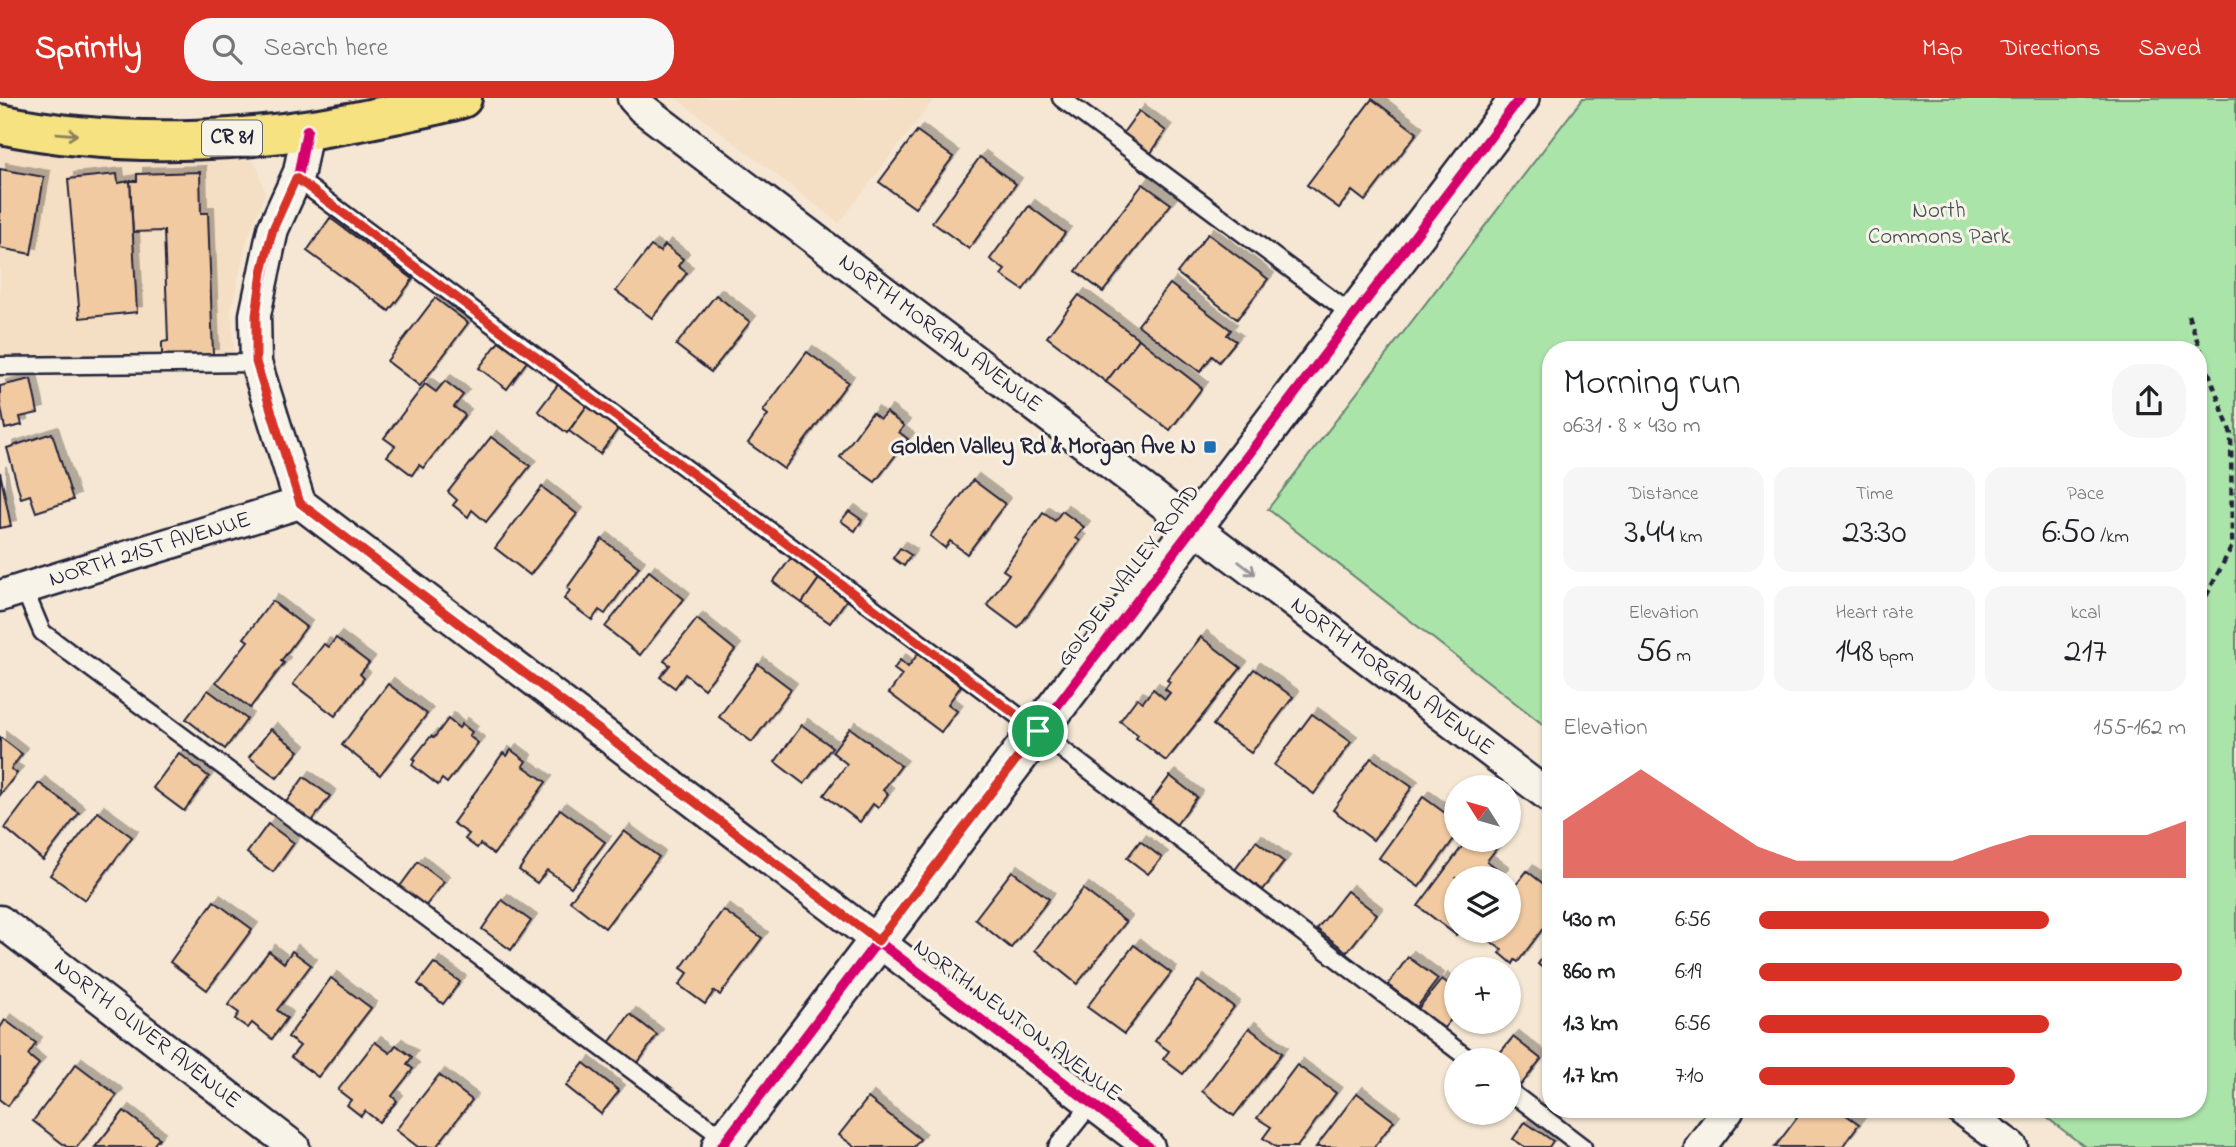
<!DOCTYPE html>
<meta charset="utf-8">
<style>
body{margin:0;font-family:"Indie Flower",sans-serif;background:#f6f6f6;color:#202124;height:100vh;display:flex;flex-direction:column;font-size:26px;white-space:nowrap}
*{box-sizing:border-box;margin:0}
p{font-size:23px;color:#757577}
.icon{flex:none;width:38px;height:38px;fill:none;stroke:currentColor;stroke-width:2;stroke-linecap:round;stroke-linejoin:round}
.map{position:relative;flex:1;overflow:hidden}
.panel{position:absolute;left:1542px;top:243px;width:665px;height:777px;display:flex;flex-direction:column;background:#fff;border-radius:28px;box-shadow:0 2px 5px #0004}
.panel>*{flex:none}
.needle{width:46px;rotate:307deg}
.tools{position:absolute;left:1444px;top:677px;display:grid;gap:14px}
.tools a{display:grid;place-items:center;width:77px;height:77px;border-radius:50%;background:#fff;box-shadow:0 2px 5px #0004;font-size:35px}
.pin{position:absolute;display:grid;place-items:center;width:60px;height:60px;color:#fff;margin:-30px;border:4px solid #fff;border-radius:50%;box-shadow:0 2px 7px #0007}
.round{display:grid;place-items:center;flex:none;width:74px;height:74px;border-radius:28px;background:#f6f6f6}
.headline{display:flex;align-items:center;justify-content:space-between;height:119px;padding:0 21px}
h1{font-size:38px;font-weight:600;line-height:52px}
.stats{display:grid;grid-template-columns:repeat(3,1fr);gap:10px;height:119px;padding:7px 21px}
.stats div{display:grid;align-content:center;border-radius:18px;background:#f6f6f6;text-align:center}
.stats b{font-size:35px;font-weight:600}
.stats small{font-size:19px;font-weight:400}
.stats p{font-size:19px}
.chart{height:196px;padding:14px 21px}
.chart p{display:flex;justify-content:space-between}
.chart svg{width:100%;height:126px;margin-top:7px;fill:#d93025;opacity:.7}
ul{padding:0 21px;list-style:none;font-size:23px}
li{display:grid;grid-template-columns:112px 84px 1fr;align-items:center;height:52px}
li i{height:18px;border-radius:9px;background:#d93025}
header{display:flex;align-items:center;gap:42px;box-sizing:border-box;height:98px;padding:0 35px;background:#d93025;color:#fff}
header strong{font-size:33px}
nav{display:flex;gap:38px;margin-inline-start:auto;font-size:24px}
.search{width:490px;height:63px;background:#f6f6f6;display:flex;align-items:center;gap:18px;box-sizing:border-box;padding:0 24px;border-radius:28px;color:#757577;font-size:26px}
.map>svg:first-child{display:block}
.built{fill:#f4dec4}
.green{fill:#abe4a9;stroke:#668372;stroke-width:2}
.building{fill:#f1caa1;stroke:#22223b;stroke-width:2;filter:url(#shadow)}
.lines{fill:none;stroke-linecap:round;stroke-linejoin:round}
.service-casing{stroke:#22223b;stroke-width:21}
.minor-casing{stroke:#22223b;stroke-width:35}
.tertiary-casing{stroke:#22223b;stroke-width:42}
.primary-casing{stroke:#22223b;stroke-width:44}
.path{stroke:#22223b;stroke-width:4.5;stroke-dasharray:7 5;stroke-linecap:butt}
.service{stroke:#f7f3e8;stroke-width:16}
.minor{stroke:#f7f3e8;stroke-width:30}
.tertiary{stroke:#f7f3e8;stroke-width:37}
.primary{stroke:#f7e281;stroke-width:38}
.cycleway-casing{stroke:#f7f3e8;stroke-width:15}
.cycleway{stroke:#d6006c;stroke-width:10}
.oneway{stroke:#8c825e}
.oneway2{stroke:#97959a}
.route-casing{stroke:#fff;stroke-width:14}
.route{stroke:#d93025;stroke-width:9}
.poi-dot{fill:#1f6fb2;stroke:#f7f3e8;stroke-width:2.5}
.labels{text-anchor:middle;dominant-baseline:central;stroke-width:6;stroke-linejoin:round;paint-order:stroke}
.shield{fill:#f7f3e8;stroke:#62616f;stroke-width:2}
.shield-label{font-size:21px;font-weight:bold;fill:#22223b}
.park-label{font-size:23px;fill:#445256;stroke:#f7f3e8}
.street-label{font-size:23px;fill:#22223b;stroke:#f7f3e8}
.poi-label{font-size:23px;font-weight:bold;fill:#22223b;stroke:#f7f3e8;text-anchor:end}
</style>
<header>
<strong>Sprintly</strong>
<div class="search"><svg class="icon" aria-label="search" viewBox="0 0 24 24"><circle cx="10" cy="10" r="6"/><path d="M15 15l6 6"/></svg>Search here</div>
<nav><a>Map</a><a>Directions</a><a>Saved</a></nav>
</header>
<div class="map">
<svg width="2236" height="1049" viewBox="0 0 2236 1049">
<defs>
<filter id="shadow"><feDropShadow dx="6" dy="-6" stdDeviation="0" flood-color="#0004"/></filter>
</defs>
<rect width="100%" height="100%" fill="#f5e7d3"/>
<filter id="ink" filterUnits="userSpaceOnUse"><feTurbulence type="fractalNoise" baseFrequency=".0143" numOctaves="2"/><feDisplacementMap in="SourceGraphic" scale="14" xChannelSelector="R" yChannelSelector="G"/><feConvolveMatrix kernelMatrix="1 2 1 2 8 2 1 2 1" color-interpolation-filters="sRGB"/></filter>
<g filter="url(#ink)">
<g class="built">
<path d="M 676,0 L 935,0 L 839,125 Z"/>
<path d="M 0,43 L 234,55 L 247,59 L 257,68 L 265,95 L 247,142 L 231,212 L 235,275 L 0,278 Z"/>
</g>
<path class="green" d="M 1583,0 L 2236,0 L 2236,1049 L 2085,1049 L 2037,1012 L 2198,1012 L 2198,252 L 1550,252 L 1550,632 L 1268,411 Z"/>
<g class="building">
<path d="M 1372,1 L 1417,35 L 1365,103 L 1352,93 L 1339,110 L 1307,87 Z"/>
<path d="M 1139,13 L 1166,33 L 1151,55 L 1123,35 Z"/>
<path d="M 917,33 L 953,59 L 915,110 L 879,84 Z"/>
<path d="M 980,59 L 1016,86 L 969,151 L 932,124 Z"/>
<path d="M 0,71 L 44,79 L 31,156 L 0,150 Z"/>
<path d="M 200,74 L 201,115 L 208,115 L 213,257 L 162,259 L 162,244 L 168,243 L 164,133 L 133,134 L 130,83 L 137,83 L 137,76 Z"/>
<path d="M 117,76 L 118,85 L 130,83 L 137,214 L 80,220 L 68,81 Z"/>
<path d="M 1143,86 L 1171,106 L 1103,194 L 1076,173 Z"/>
<path d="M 1029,108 L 1065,135 L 1023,192 L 1001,177 L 1005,172 L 990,161 Z"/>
<path d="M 330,120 L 413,181 L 389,213 L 307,153 Z"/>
<path d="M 1208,136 L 1268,181 L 1237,221 L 1177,175 Z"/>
<path d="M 665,147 L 683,161 L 678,168 L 687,175 L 652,220 L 616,193 L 651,148 L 660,154 Z"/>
<path d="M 1170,186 L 1231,232 L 1227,237 L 1236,243 L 1219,264 L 1212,258 L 1200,274 L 1138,227 Z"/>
<path d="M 716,197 L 750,224 L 711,274 L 676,247 Z"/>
<path d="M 1079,197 L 1139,241 L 1106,284 L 1047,239 Z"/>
<path d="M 435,200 L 468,225 L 420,288 L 387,263 Z"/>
<path d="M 501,241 L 528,262 L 507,291 L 479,270 Z"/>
<path d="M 1139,241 L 1202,290 L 1170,332 L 1106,284 Z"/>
<path d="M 807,254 L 848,284 L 784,371 L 748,345 L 768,317 L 763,313 Z"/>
<path d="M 31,281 L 38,315 L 20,319 L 22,327 L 5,331 L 0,304 L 0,288 Z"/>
<path d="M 445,283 L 463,297 L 454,309 L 465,317 L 423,370 L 419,367 L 412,377 L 387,358 L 395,348 L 384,340 L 425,286 L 436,294 Z"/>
<path d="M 560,284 L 589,305 L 567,335 L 538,313 Z"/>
<path d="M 589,305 L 620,328 L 600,356 L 569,333 Z"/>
<path d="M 886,314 L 904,328 L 899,334 L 908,341 L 875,384 L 840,359 L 872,315 L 880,321 Z"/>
<path d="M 52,335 L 73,402 L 36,414 L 30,397 L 21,400 L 7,350 Z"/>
<path d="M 491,339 L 530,368 L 486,424 L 472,412 L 468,419 L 453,407 L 457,402 L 448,394 Z"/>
<path d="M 0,374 L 11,428 L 0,430 Z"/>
<path d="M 973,382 L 1005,406 L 967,456 L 950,443 L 945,450 L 930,438 Z"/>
<path d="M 542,389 L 577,416 L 530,477 L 495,450 Z"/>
<path d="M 849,413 L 862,422 L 855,433 L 841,423 Z"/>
<path d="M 1062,413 L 1084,429 L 1076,440 L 1080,443 L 1018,530 L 987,507 L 1009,476 L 1003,472 L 1043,415 L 1055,423 Z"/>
<path d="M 602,441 L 639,469 L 605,516 L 599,512 L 592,522 L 564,501 L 570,492 L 567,490 Z"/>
<path d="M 900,450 L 911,457 L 904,468 L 893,460 Z"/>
<path d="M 791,460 L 819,481 L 802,505 L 773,484 Z"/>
<path d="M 649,473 L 684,501 L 640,557 L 605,529 Z"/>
<path d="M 819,481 L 847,501 L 830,525 L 802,505 Z"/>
<path d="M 272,503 L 306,529 L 281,563 L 284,565 L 250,610 L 216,584 L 248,543 L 244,540 Z"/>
<path d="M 697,521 L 735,552 L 704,591 L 685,576 L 675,590 L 660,579 L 670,567 L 664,563 Z"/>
<path d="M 1201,539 L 1241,570 L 1166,663 L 1136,640 L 1138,637 L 1120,623 L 1137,600 L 1143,604 L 1153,591 L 1165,601 L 1170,595 L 1165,591 L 1170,584 L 1167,582 Z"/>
<path d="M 336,540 L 369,565 L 360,576 L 364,580 L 335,618 L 293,586 L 324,546 L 329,549 Z"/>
<path d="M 918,556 L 961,588 L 948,606 L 957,613 L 941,634 L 889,595 L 902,577 L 894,571 L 900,562 L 908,569 Z"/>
<path d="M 758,566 L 791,591 L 752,644 L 719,619 Z"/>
<path d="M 1254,571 L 1293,599 L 1251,655 L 1213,627 Z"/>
<path d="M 388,586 L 427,616 L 380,677 L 342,647 Z"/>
<path d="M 208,592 L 247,621 L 225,651 L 186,621 Z"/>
<path d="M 1312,616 L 1351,644 L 1314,696 L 1274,667 Z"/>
<path d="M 448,621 L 459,630 L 462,626 L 472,634 L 469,638 L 478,645 L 447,685 L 442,681 L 438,687 L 412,667 L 415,662 L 413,661 L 431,638 L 434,640 Z"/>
<path d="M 802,627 L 832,649 L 804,686 L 775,664 Z"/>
<path d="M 850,630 L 901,668 L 883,692 L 888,696 L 878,710 L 873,706 L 860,724 L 824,697 L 847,666 L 832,654 Z"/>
<path d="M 271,631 L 299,653 L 277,680 L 249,659 Z"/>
<path d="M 0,639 L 22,656 L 11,671 L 17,675 L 0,697 Z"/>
<path d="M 511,652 L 526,663 L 523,668 L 546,684 L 494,756 L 480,746 L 477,750 L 465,741 L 469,736 L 453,725 L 503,655 L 507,658 Z"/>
<path d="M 179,655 L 209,679 L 184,713 L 153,690 Z"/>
<path d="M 1371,660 L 1412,689 L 1373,742 L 1333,712 Z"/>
<path d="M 1170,678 L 1197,699 L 1176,727 L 1149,706 Z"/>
<path d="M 304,679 L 330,698 L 310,726 L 284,707 Z"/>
<path d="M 39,685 L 79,715 L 43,762 L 5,730 Z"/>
<path d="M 1423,699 L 1456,723 L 1456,738 L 1419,789 L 1379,760 Z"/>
<path d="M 560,711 L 605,744 L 571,789 L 547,772 L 537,785 L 519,772 Z"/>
<path d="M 98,714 L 132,739 L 85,802 L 50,777 Z"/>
<path d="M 268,726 L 294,745 L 273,774 L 247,755 Z"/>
<path d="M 624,733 L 659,759 L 605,830 L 570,803 Z"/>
<path d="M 1467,742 L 1484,742 L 1496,751 L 1487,763 L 1503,775 L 1499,780 L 1456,780 L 1456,833 L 1459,833 L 1456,837 L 1418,808 Z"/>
<path d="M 1140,743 L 1162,760 L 1148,776 L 1127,760 Z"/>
<path d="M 1256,743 L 1284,764 L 1263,792 L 1235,772 Z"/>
<path d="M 418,764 L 444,784 L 424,810 L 398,791 Z"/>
<path d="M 1012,773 L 1049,801 L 1011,850 L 975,821 Z"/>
<path d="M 1527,773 L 1550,791 L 1548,800 L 1550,803 L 1550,821 L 1518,864 L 1515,862 L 1513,866 L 1500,855 L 1502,852 L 1479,835 L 1508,833 L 1508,797 Z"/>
<path d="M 1083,791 L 1126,824 L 1077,886 L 1035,852 Z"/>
<path d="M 1347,793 L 1377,816 L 1347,854 L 1317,831 Z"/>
<path d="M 502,802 L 531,823 L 511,852 L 482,831 Z"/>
<path d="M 214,803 L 252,831 L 207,892 L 170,864 Z"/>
<path d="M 723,812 L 762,840 L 720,897 L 714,893 L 705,906 L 679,887 L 688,875 L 681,870 Z"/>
<path d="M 1134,847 L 1171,875 L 1124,936 L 1087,909 Z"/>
<path d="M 1550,849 L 1550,876 L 1538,866 Z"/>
<path d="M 269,853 L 284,865 L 292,853 L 311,867 L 277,912 L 287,920 L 272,941 L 252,925 L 248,930 L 235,921 L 239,915 L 228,907 Z"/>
<path d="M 1408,859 L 1438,881 L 1417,909 L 1388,887 Z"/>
<path d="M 434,865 L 460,884 L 443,906 L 418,886 Z"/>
<path d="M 331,880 L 371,910 L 318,979 L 291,959 L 300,948 L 288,939 Z"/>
<path d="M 1442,881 L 1456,892 L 1456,915 L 1444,930 L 1418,911 Z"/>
<path d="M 1198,883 L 1234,909 L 1183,976 L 1163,961 L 1169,953 L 1155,943 Z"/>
<path d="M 630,916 L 657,937 L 637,966 L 609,945 Z"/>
<path d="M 5,922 L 36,945 L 28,957 L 39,966 L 8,1008 L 0,1002 L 0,930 Z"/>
<path d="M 1249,930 L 1282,955 L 1234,1018 L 1202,993 Z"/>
<path d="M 1513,939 L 1541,961 L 1521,987 L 1508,977 L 1508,962 L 1494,962 Z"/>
<path d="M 375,944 L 390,955 L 396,947 L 412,959 L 407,966 L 413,971 L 392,998 L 397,1003 L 379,1024 L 365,1013 L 361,1018 L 347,1007 L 351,1002 L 338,992 Z"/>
<path d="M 584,965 L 619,993 L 601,1016 L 566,988 Z"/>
<path d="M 76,966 L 117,997 L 77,1049 L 67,1049 L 33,1023 Z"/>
<path d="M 1297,967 L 1336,995 L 1297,1049 L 1276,1049 L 1263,1040 L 1271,1029 L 1257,1020 Z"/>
<path d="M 439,977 L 472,1002 L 436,1049 L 418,1049 L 396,1032 Z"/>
<path d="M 1357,995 L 1394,1023 L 1374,1049 L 1316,1049 Z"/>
<path d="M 868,1000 L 920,1041 L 914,1049 L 855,1049 L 839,1037 Z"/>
<path d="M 1803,1012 L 1839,1012 L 1859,1026 L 1842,1049 L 1775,1049 Z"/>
<path d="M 124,1013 L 159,1040 L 152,1049 L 95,1049 Z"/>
<path d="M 1525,1024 L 1553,1043 L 1549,1049 L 1525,1049 L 1513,1041 Z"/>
</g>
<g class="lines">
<defs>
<g id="service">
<path d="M 1061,0 L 1354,218"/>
<path d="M 296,80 L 1005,608 L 1470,962"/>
<path d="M 0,268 L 256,265"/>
<path d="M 24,491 L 42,534 L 726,1042"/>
<path d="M 1508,992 L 1583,1049"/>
<path d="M 1057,1049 L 1091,1006"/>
</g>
<g id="minor">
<path d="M 633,0 L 642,10 L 1550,699"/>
<path d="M 307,32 L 299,74 L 273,131 L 255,217 L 256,265 L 300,405 L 1149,1049"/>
<path d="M 0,498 L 300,405"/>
<path d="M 0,823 L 294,1049"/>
<path d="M 1962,1012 L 2012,1049"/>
<path d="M 1700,1049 L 1728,1012"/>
</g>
<path id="tertiary" d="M 721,1049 L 1520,0"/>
<path id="primary" d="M 0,26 C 129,53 267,44 394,16 C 417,11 440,7 462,0"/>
</defs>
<use href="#service" class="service-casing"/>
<use href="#minor" class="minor-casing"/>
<use href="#tertiary" class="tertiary-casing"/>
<use href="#primary" class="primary-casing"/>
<path class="path" d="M 2188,217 L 2231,336 L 2232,448 L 2198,514"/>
<use href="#service" class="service"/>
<use href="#minor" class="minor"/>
<use href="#tertiary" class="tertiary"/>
<use href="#primary" class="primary"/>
<defs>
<g id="cycleway">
<path d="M 307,32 L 299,74 L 273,131 L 255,217 L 256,265 L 300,405 L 1149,1049"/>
<path d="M 721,1049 L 1520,0"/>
</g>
</defs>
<use href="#cycleway" class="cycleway-casing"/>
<use href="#cycleway" class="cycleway"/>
</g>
<defs><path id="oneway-shaft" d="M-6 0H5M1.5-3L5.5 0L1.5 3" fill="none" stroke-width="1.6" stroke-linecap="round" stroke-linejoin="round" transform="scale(1.75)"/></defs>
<use class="oneway" href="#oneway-shaft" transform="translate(67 36) rotate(5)"/>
<use class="oneway2" href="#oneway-shaft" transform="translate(1247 470) rotate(37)"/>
</g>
<g class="lines" filter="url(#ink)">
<defs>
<path id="route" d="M 296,80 L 1038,633 L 878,843 L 300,405 L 256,264 L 256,217 L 262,174 L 273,131 Z"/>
</defs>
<use href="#route" class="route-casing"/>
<use href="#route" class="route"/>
</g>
<rect class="poi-dot" x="1203" y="342" width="14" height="14" rx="3.5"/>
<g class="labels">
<rect class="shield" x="202" y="22.5" width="60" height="35" rx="5"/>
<g class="shield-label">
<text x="232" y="40">CR 81</text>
</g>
<g class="park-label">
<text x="1939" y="113">North<tspan x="1939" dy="26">Commons Park</tspan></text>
</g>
<g class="street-label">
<text transform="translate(940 236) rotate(37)">NORTH MORGAN AVENUE</text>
<text transform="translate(150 452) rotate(-17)">NORTH 21ST AVENUE</text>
<text transform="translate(1129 478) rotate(-53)">GOLDEN VALLEY ROAD</text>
<text transform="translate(1392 579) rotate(37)">NORTH MORGAN AVENUE</text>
<text transform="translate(1017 923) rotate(37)">NORTH NEWTON AVENUE</text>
<text transform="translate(147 936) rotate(38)">NORTH OLIVER AVENUE</text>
</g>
<g class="poi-label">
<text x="1196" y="349">Golden Valley Rd &amp; Morgan Ave N</text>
</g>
</g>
</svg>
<div class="tools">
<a><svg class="needle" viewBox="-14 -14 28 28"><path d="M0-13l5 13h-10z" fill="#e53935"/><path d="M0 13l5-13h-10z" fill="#757577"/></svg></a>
<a><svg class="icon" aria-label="layers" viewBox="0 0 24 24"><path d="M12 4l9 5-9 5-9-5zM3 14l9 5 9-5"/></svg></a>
<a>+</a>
<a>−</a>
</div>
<div class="pin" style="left:1038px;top:633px;background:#1e9e55"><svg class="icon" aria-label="arrive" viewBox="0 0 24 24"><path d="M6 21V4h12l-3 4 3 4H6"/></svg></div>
<section class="panel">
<div class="headline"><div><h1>Morning run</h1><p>06:31 · 8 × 430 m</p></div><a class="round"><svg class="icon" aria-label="share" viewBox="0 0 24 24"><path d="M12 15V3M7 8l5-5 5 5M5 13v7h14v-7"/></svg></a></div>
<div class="stats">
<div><p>Distance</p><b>3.44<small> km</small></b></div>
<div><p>Time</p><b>23:30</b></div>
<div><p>Pace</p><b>6:50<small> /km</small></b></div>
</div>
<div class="stats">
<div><p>Elevation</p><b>56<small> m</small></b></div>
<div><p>Heart rate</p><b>148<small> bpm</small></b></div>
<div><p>kcal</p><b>217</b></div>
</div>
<div class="chart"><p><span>Elevation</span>155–162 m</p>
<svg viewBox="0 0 160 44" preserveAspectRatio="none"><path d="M0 44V24L10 15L20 6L30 15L40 24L50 33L60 38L70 38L80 38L90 38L100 38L110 33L120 29L130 29L140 29L150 29L160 24V44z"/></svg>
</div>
<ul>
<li><b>430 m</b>6:56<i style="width:68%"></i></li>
<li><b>860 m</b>6:19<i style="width:99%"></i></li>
<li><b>1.3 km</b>6:56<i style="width:68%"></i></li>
<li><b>1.7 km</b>7:10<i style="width:60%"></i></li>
</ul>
</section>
</div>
